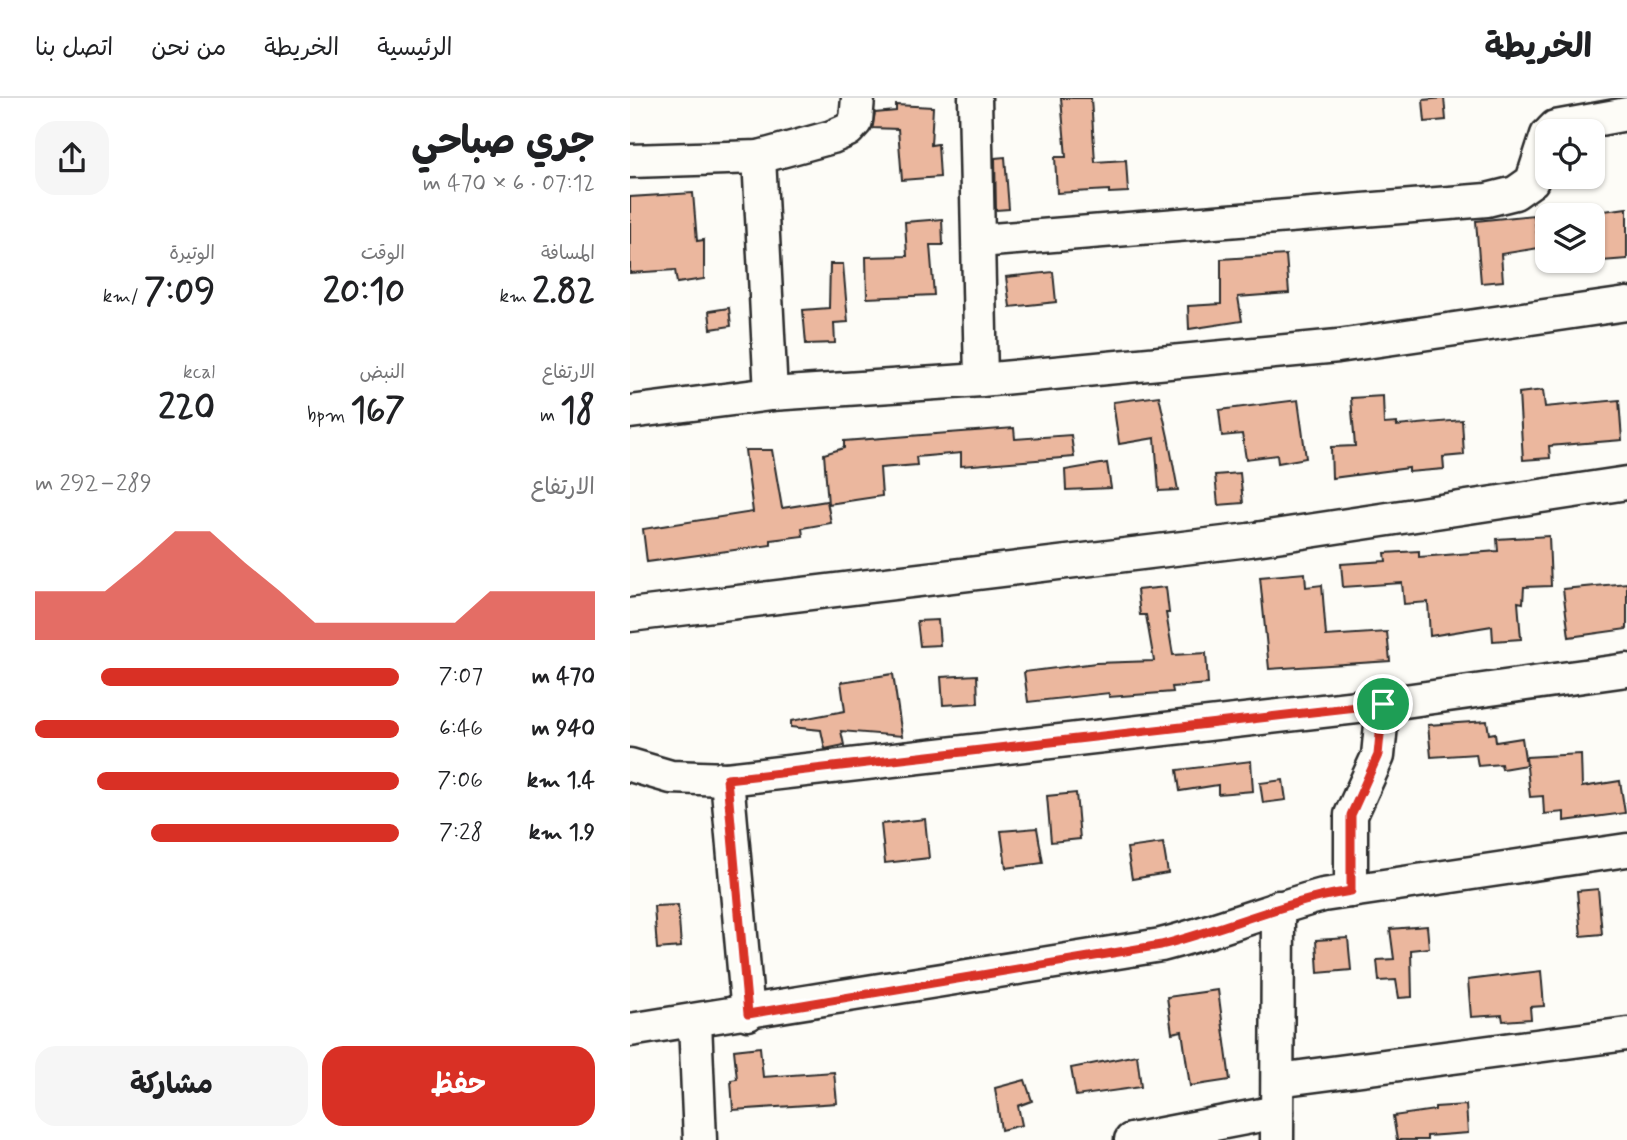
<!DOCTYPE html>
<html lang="ar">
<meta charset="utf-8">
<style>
body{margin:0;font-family:Mynerve,"Playpen Sans Arabic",sans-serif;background:#f6f6f6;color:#202124;direction:rtl;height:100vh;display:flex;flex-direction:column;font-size:26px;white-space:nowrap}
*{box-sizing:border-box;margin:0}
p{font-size:23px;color:#757577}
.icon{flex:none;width:38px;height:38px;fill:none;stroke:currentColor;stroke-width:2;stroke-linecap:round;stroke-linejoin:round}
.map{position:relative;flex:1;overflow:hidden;direction:ltr}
.details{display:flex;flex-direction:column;background:#fff;width:630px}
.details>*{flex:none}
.buttons{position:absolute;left:905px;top:21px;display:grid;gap:14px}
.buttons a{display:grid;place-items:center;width:70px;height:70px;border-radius:14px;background:#fff;box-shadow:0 2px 5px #0004;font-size:35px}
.pin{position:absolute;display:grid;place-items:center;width:60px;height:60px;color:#fff;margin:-30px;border:4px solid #fff;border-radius:50%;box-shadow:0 2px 7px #0007}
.round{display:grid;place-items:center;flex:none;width:74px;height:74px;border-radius:21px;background:#f6f6f6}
.headline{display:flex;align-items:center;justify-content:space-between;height:119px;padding:0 35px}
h1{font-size:38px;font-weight:700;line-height:52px}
.stats{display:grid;grid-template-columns:repeat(3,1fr);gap:10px;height:119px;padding:7px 35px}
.stats div{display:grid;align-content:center}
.stats b{font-size:35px;font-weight:700}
.stats small{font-size:19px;font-weight:400}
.stats p{font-size:19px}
.chart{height:196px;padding:14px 35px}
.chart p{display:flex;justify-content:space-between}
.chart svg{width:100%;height:126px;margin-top:7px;fill:#d93025;opacity:.7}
.button{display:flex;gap:14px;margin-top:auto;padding:14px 35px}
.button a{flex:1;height:80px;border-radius:21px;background:#d93025;color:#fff;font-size:28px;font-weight:700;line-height:80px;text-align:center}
.button a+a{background:#f6f6f6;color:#202124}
ul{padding:0 35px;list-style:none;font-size:23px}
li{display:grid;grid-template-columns:112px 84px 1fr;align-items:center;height:52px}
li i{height:18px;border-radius:9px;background:#d93025}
header{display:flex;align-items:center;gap:42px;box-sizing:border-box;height:98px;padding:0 35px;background:#fff;border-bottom:2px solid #e0e0e0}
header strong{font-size:33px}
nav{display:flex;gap:38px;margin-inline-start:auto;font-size:24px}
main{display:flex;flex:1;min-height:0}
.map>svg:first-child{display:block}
.building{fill:#ebb79e;stroke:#2b2b2b;stroke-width:2}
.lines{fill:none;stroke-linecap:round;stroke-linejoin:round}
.minor-casing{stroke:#2b2b2b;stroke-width:37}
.minor{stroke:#fdfcf7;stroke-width:32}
.route-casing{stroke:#fff;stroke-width:14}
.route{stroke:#d93025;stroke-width:9}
</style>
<header>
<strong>الخريطة</strong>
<nav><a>الرئيسية</a><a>الخريطة</a><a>من نحن</a><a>اتصل بنا</a></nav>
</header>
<main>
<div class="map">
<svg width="997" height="1042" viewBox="0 0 997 1042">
<rect width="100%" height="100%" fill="#fdfcf7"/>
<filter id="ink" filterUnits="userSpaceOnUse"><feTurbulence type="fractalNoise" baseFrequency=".0143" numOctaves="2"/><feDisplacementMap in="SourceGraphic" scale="14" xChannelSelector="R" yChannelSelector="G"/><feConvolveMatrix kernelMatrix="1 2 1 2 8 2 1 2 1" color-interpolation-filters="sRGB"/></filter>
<g filter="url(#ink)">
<g class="building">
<path d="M 431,0 L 461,0 L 465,64 L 496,62 L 498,94 L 479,95 L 479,92 L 427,95 L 425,59 L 436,59 Z"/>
<path d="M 814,0 L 816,22 L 795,24 L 793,2 Z"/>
<path d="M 266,7 L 303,9 L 301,47 L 308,46 L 310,79 L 272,82 L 268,31 L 242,30 L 245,15 L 266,13 Z"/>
<path d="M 375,59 L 379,111 L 366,112 L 365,60 Z"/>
<path d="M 63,95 L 67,143 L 74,142 L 74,181 L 47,185 L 45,172 L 0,175 L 0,99 Z"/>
<path d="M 997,110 L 997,161 L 972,163 L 966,114 Z"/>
<path d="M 904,117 L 909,150 L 871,156 L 873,183 L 851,185 L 846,123 Z"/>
<path d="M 312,121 L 313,147 L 300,147 L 304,197 L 237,200 L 236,159 L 277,158 L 275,124 Z"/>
<path d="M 656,157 L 659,195 L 608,199 L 612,223 L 559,231 L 558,208 L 591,206 L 591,161 Z"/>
<path d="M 200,166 L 213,166 L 218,224 L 204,225 L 205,245 L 176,246 L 173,212 L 199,210 Z"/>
<path d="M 423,174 L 426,204 L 380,209 L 376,179 Z"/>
<path d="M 99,210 L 101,228 L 81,231 L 79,213 Z"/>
<path d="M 913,292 L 915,309 L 989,302 L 992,342 L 919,348 L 920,360 L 893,362 L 889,295 Z"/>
<path d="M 529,298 L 538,339 L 548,392 L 529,393 L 525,340 L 489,346 L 483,304 Z"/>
<path d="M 753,298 L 754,326 L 767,325 L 767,328 L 832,322 L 834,357 L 813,359 L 814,371 L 779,374 L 779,370 L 702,380 L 701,349 L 725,348 L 721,300 Z"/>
<path d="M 668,302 L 676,360 L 648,365 L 647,357 L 616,361 L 612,336 L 592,338 L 589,312 Z"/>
<path d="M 384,330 L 385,341 L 441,337 L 444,359 L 331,368 L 331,355 L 286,359 L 287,367 L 250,370 L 252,398 L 198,406 L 194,356 L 214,350 L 214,343 Z"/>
<path d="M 115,352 L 142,352 L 152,410 L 197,403 L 201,425 L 172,430 L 173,438 L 141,442 L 141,447 L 17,464 L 13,431 L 123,414 Z"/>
<path d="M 477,365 L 481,390 L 436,392 L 435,372 Z"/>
<path d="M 610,375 L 613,405 L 588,407 L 585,377 Z"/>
<path d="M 919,438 L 921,488 L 894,489 L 893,505 L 888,504 L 891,541 L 863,543 L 862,528 L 800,538 L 798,504 L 774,506 L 772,485 L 713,489 L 711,466 L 756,463 L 755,455 L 789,453 L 789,459 L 868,453 L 867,441 Z"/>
<path d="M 675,475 L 676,489 L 692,487 L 696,538 L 757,534 L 760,563 L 639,571 L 630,479 Z"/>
<path d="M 997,485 L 997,531 L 939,539 L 933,491 Z"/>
<path d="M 536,489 L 539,515 L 536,515 L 543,557 L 576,555 L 578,586 L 542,589 L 543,594 L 479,599 L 479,595 L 398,604 L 394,574 L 466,565 L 524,563 L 516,517 L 510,517 L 507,492 Z"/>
<path d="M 308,522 L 310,547 L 290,548 L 287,523 Z"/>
<path d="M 263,576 L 272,638 L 211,633 L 214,647 L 195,651 L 191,632 L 161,629 L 161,623 L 215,613 L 211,584 Z"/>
<path d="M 347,577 L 348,605 L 313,607 L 311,579 Z"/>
<path d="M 857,623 L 859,636 L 865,635 L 866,644 L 892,640 L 896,667 L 872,671 L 871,666 L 848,668 L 846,656 L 801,659 L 798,627 Z"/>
<path d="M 951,656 L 952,689 L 990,683 L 995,715 L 934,723 L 934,714 L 914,716 L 913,698 L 900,699 L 896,659 Z"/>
<path d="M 621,663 L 623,693 L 588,696 L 588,687 L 550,693 L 547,672 Z"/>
<path d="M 653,682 L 656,702 L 633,705 L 630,685 Z"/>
<path d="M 446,695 L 450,741 L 421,744 L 417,698 Z"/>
<path d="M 295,721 L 299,760 L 255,765 L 251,726 Z"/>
<path d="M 407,730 L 413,765 L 376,770 L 371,733 Z"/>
<path d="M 533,745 L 538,775 L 502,781 L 497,750 Z"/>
<path d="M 968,791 L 972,836 L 951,838 L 947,793 Z"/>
<path d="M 48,807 L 51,849 L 27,851 L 24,808 Z"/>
<path d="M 797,828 L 799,850 L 781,852 L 782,899 L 769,900 L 766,882 L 749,883 L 747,862 L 764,861 L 760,831 Z"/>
<path d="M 718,840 L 721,872 L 688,875 L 686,842 Z"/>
<path d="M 911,873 L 914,908 L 900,909 L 901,921 L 873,923 L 872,917 L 841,919 L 838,882 Z"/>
<path d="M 588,892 L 600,982 L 560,988 L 552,933 L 542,935 L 537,899 Z"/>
<path d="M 130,949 L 133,979 L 204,974 L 207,1005 L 103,1012 L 101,982 L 107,981 L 104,952 Z"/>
<path d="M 507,957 L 511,989 L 446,998 L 441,970 Z"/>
<path d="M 395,982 L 402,1003 L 388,1008 L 392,1027 L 371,1032 L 365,990 Z"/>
<path d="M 836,1007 L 838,1035 L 797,1038 L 797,1042 L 767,1042 L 763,1018 L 805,1012 L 805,1009 Z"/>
</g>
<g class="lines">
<defs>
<g id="minor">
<path d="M 345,0 L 351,282"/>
<path d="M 921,33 L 925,29 L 997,16"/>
<path d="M 129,59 L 141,296"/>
<path d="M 0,63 L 129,59 L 202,39 L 218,32 L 226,23 L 228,0"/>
<path d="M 349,143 L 857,102 L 885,95 L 902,83 L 917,37"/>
<path d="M 0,314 L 141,296 L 351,282 L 708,248 L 997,206"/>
<path d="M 0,517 L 619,442 L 997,385"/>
<path d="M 0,667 L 41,679 L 97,681 L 753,606 L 997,572"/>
<path d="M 97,681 L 118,916"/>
<path d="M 721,793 L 721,717 L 748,658 L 753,606"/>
<path d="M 65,924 L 70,1042"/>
<path d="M 0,932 L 531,847 C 586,833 638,812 693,797 L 997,752"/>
<path d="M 648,982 L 997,936"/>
<path d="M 501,1042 L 647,1014"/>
<path d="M 647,1042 L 648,809"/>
</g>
</defs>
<use href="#minor" class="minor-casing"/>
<use href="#minor" class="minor"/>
</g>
</g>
<g class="lines" filter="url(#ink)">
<defs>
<path id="route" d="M 753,606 L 748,657 L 721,717 L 721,793 C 655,803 595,831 531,847 L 118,916 L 97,681 Z"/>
</defs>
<use href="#route" class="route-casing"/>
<use href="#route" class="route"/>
</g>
</svg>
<div class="buttons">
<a><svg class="icon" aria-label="locate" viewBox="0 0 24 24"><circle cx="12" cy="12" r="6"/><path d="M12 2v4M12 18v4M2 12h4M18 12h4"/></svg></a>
<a><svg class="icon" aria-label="layers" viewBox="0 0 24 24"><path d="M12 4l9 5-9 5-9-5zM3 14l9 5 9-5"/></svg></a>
</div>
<div class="pin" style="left:753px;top:606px;background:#1e9e55"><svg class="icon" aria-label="arrive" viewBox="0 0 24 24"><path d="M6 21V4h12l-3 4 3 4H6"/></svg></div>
</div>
<section class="details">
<div class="headline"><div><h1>جري صباحي</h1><p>07:12 · 6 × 470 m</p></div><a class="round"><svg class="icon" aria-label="share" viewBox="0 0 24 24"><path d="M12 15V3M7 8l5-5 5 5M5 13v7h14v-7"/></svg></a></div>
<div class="stats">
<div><p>المسافة</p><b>2.82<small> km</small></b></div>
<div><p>الوقت</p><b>20:10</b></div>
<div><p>الوتيرة</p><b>7:09<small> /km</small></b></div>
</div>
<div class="stats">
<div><p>الارتفاع</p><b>18<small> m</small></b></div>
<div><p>النبض</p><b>167<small> bpm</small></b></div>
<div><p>kcal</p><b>220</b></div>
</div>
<div class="chart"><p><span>الارتفاع</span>289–292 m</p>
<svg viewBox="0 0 160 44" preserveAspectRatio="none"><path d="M0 44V27L10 27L20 27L30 17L40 6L50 6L60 17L70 27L80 38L90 38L100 38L110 38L120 38L130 27L140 27L150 27L160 27V44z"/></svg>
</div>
<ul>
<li><b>470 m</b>7:07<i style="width:82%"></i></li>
<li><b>940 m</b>6:46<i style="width:100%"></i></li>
<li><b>1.4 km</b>7:06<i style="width:83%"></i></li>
<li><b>1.9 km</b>7:28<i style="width:68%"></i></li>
</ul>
<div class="button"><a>حفظ</a><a>مشاركة</a></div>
</section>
</main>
